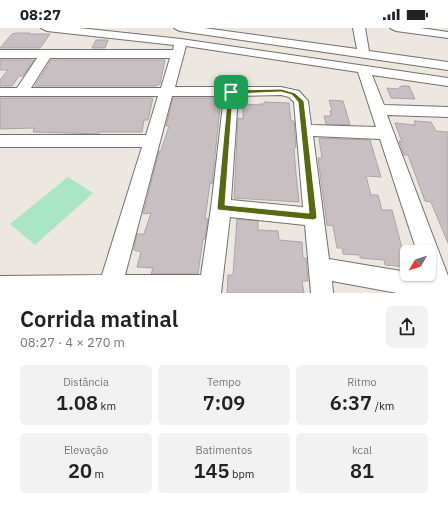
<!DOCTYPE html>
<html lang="pt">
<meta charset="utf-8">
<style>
body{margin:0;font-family:"IBM Plex Sans",sans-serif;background:#f2f2f2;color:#222;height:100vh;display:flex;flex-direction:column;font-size:15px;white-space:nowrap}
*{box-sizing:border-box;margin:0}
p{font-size:13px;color:#767676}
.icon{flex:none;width:22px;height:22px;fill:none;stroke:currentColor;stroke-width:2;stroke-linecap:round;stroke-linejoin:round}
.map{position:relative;height:265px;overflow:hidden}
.sheet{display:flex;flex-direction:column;background:#fff;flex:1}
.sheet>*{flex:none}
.needle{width:26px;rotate:231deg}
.buttons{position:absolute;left:400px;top:217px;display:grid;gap:8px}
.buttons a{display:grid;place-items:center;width:36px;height:36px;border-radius:6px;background:#fff;box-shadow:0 1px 3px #0004;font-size:20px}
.pin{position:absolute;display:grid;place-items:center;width:34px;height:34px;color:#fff;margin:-17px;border-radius:8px;box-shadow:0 2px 6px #0006}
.round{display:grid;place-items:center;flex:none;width:42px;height:42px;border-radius:6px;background:#f2f2f2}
.head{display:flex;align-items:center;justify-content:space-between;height:68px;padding:0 20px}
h1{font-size:22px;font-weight:600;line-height:30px}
.figures{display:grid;grid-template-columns:repeat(3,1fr);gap:6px;height:68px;padding:4px 20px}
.figures div{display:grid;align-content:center;border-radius:6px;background:#f2f2f2;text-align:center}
.figures b{font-size:20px;font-weight:600}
.figures small{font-size:11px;font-weight:400}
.figures p{font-size:11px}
.status{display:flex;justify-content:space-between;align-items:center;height:28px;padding:0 20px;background:#fff;direction:ltr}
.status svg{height:11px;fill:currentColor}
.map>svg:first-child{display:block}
.green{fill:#aae6c5}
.building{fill:#c7bfc2;stroke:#aca4a7}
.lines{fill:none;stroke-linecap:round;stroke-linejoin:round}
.minor-casing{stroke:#74706b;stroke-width:2}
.minor{fill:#fff;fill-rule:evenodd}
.route{fill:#586914;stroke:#fff;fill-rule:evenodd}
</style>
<div class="status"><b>08:27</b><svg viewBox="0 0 49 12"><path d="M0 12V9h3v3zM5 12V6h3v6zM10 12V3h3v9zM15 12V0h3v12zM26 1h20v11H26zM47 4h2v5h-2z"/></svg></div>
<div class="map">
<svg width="448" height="265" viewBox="0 0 448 265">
<rect width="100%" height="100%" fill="#ece7e1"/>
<path class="green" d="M 68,149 L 93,165 L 35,217 L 10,196 Z"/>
<g class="building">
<path d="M 16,5 L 30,5 L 29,6 L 50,6 L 40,20 L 0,20 L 12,6 Z"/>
<path d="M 96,12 L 108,12 L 105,20 L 92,20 Z"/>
<path d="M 0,32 L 34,32 L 23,48 L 19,48 L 12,58 L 0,58 L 0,52 L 8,42 L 0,42 Z"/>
<path d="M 51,32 L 165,32 L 160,56 L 156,58 L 35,58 Z"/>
<path d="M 401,58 L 409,58 L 415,71 L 391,70 L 387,60 L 398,61 Z"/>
<path d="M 0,70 L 153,70 L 148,92 L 144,92 L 142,104 L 99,104 L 99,106 L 33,104 L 34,100 L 0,101 Z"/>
<path d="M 173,70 L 221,70 L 212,156 L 210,155 L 205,191 L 208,191 L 205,211 L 203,211 L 198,246 L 151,246 L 153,240 L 137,239 L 141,224 L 134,222 L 134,220 L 137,206 L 144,206 L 151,185 L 143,186 L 159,123 L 161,123 L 169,98 L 166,98 Z"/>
<path d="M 329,72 L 343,73 L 350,97 L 326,96 L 324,88 L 331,88 L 330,83 L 332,83 Z"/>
<path d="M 264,74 L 289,75 L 291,93 L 294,93 L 296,119 L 294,121 L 296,146 L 299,174 L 234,170 L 238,90 L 243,91 L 243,76 L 259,77 L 259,76 L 264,76 Z"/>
<path d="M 414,93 L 431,94 L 436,103 L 448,104 L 448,215 L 431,174 L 425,173 L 408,127 L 404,127 L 399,113 L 402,114 L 395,95 L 416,97 Z"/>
<path d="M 319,110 L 370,112 L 381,149 L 366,148 L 371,167 L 378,167 L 382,182 L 392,182 L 407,239 L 385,237 L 384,232 L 360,230 L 360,227 L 343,226 L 342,220 L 337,220 L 333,198 L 327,197 L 318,130 L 322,130 Z"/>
<path d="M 237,191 L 258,193 L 258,202 L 278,203 L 279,212 L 302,214 L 303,230 L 306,230 L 308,253 L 302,253 L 304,265 L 227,265 L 228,247 L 233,247 Z"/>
</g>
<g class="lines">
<defs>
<g id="minor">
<path d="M 41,0 L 79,0 L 181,11 L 448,50 L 448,58 L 372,47 L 384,77 L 448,79 L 448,89 L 387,87 L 448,248 L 448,265 L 397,265 L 332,253 L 333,265 L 311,265 L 305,197 L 230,189 L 221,265 L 0,265 L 0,248 L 102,247 L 142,119 L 0,119 L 0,107 L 146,107 L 158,68 L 0,68 L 0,60 L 17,60 L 37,30 L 0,30 L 0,22 L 173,22 L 174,17 L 47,3 ZM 186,18 L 358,44 L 376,99 L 311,97 L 308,73 L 299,63 L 281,59 L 175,59 ZM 50,30 L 170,30 L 161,60 L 31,60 ZM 281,67 L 289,69 L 294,74 L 303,179 L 231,172 L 238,68 ZM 172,68 L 224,68 L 211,180 L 201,247 L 125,247 ZM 313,108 L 380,111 L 417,224 L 429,224 L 429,246 L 425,246 L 425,248 L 407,246 L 407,244 L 329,231 Z"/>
<path d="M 174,0 L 204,0 L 357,21 L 353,0 L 365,0 L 369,23 L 448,34 L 448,42 L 180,3 Z"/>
<path d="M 390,0 L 421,0 L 448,4 L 448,10 L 396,3 Z"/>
</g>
</defs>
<use href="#minor" class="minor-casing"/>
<use href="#minor" class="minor"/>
</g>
<path class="route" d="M 281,61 L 295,65 L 304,73 L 317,189 L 316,191 L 313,192 L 218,182 L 217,180 L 228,64 L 231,62 ZM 281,64 L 292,67 L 298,74 L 309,185 L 225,177 L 233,66 Z"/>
</svg>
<div class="buttons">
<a><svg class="needle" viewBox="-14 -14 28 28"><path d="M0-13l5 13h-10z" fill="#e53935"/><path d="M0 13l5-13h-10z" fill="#767676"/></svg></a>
</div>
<div class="pin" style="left:231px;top:64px;background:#1e9e55"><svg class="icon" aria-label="arrive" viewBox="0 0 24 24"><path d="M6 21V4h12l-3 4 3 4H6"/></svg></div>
</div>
<section class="sheet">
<div class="head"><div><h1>Corrida matinal</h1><p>08:27 · 4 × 270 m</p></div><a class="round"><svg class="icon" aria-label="share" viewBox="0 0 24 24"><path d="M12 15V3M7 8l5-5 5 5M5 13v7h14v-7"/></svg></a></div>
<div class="figures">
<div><p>Distância</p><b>1.08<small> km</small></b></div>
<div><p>Tempo</p><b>7:09</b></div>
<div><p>Ritmo</p><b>6:37<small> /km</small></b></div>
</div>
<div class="figures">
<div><p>Elevação</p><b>20<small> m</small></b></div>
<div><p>Batimentos</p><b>145<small> bpm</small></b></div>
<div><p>kcal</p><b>81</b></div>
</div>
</section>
